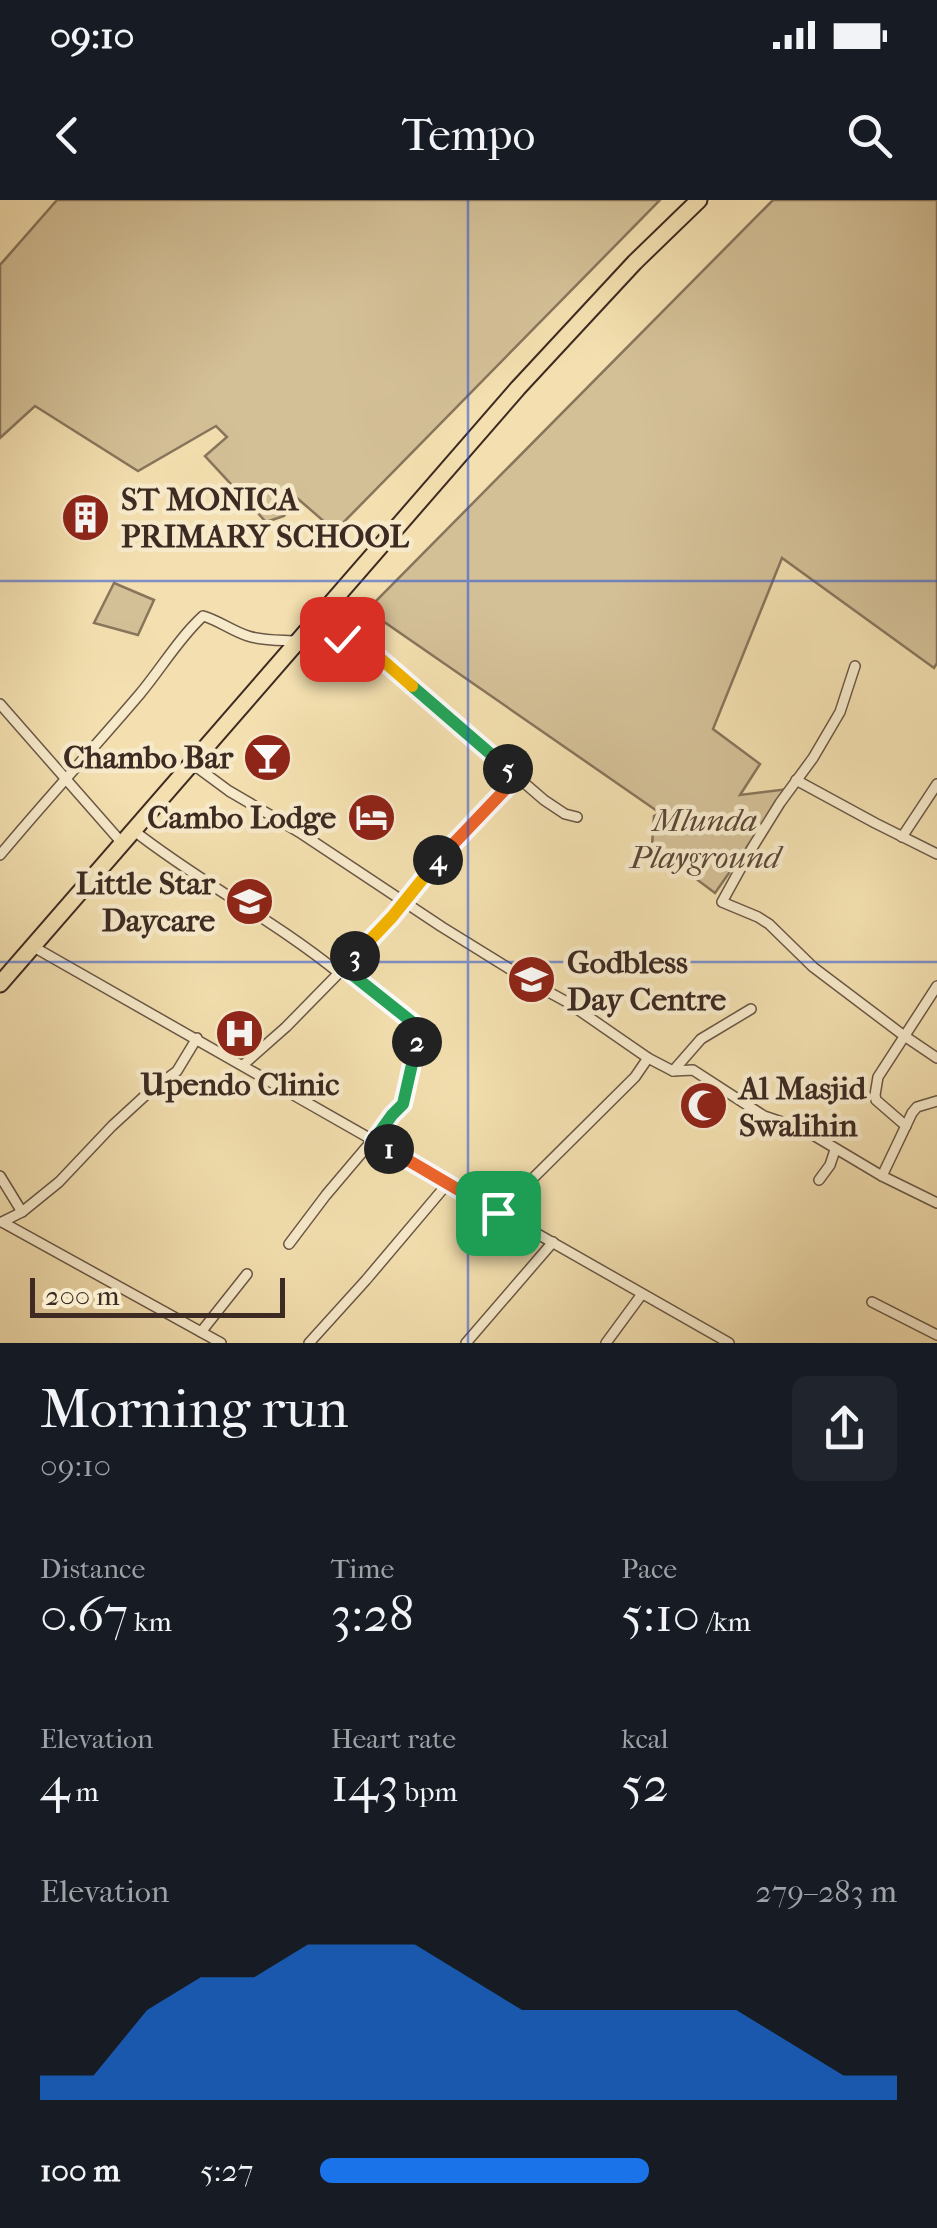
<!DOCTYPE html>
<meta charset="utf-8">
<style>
body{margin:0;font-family:"IM FELL French Canon",serif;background:#20242c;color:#f1f3f6;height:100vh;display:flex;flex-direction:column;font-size:38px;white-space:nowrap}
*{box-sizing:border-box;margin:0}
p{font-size:32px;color:#9ea1a6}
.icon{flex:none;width:55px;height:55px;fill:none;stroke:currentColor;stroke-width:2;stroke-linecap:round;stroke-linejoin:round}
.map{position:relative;height:1143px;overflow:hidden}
.sheet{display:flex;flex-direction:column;background:#171b24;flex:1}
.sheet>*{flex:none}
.scale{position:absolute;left:30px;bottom:25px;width:255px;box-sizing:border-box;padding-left:10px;border:5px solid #3d2a22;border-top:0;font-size:28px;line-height:35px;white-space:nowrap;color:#3d2a22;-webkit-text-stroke:8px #f7eacb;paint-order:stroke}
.pin{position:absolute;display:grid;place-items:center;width:85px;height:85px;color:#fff;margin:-42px;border-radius:20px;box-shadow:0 5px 15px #0006}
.km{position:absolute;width:50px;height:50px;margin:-25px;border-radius:50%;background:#222;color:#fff;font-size:28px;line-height:50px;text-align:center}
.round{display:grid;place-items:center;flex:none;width:105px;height:105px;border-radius:15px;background:#20242c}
.summary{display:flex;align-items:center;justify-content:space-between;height:170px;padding:0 40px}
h1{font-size:55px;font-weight:600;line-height:75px}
.stats{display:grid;grid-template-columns:repeat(3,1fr);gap:15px;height:170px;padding:10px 40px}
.stats div{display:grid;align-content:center}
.stats b{font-size:50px;font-weight:600}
.stats small{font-size:28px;font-weight:400}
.stats p{font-size:28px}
.chart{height:280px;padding:20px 40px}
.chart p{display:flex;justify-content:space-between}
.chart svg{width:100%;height:180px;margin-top:10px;fill:#1a73e8;opacity:.7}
ul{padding:0 40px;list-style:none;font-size:32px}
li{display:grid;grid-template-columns:160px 120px 1fr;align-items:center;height:75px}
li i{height:25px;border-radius:12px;background:#1a73e8}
.status{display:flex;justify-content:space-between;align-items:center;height:70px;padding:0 50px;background:#171b24;direction:ltr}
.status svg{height:28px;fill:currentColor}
header{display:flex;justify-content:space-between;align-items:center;height:130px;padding:0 40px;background:#171b24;font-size:45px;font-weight:600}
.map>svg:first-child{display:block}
.green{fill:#d4c097;stroke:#88755c;stroke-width:2.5}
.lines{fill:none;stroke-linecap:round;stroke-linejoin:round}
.minor-casing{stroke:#6a5745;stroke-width:12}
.trunk-casing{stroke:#3d2a22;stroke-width:19}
.minor{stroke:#f7eacb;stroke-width:9}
.trunk{stroke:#f3dfaf;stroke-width:15}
.split-1-casing{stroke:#fff;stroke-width:20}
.split-2-casing{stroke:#fff;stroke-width:20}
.split-3-casing{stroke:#fff;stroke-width:20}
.split-4-casing{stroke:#fff;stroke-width:20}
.split-5-casing{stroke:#fff;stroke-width:20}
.split-6-casing{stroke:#fff;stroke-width:20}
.split-7-casing{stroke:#fff;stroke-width:20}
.split-1{stroke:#f0652b;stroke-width:12}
.split-2{stroke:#22a559;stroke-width:12}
.split-3{stroke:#22a559;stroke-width:12}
.split-4{stroke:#f5b400;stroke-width:12}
.split-5{stroke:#f0652b;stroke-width:12}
.split-6{stroke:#22a559;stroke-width:12}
.split-7{stroke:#f5b400;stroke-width:12}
.grid{fill:none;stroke:#1d4ed8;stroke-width:2.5;stroke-opacity:0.55}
.labels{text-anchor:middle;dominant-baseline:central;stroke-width:9;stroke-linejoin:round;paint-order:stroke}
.poi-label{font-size:32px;font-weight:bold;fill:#3d2a22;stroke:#f7eacb;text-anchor:start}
.park-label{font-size:32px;font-style:italic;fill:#5b4839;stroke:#f7eacb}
</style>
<div class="status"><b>09:10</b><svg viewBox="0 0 49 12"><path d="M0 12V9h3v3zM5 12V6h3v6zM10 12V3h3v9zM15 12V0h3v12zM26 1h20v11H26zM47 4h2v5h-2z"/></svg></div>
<header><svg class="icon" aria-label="back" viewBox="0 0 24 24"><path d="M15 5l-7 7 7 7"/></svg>Tempo<svg class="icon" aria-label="search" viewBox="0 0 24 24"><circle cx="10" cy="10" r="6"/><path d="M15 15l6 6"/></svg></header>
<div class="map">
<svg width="937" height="1143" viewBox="0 0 937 1143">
<rect width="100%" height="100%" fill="#f3dfaf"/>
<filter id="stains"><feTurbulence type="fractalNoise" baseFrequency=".002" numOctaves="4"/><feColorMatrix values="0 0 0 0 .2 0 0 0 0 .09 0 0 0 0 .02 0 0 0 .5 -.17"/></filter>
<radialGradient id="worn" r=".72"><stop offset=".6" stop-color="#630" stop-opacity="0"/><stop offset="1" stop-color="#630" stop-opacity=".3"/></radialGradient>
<g class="green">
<path d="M 57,0 L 660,0 L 335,331 L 289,291 L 294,300 L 284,316 L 266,322 L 205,256 L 227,237 L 216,226 L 138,271 L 35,206 L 0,238 L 0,65 Z"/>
<path d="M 773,0 L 937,0 L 937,463 L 934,468 L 782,358 L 713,529 L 760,564 L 740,595 L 788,589 L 715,693 L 652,646 L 654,616 L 660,613 L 367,410 Z"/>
<path d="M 114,383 L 154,400 L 138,435 L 94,423 Z"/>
</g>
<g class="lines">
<defs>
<g id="minor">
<path d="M 309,428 L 331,443 L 348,435 L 358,439 L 544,600 L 565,614 L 577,617"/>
<path d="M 855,466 L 840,512 L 813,558 L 780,603 L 749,653 L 722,702 L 758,717 L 769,724 L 813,767 L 903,835 L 937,858"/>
<path d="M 0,504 L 122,643"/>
<path d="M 191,563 L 229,591 L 299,632 L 442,727 L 534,784 L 567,802 L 648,858 L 673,871 L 693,870 L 764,916 L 803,929 L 882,976 L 937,1003"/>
<path d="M 796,580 L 875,623 L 937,654"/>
<path d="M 133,630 C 199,682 274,720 339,773"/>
<path d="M 902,637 L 937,584"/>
<path d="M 0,655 C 45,601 93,549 139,495 C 161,469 178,439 203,416 C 218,420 232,431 248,436 C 263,441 281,440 297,441"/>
<path d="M 32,746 L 729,1143"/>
<path d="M 243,865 L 286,827 L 384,727 L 463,632 L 517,577"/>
<path d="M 673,871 L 701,839 L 751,809"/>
<path d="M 906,926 L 876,900 L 875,895 L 878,877 L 937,786"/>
<path d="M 0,976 L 22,1012"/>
<path d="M 882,976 L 912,913 L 917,907 L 937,901"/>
<path d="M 819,980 L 830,965 L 835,950"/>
<path d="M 498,1013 L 635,877 L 648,858"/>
<path d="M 2,1022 L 22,1012 L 59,982 L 112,926 L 149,892 L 177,871 L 197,838"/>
<path d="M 2,1022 L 221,1143"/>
<path d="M 289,1044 L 326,995 L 403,904 L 419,835 L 419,829 L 414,822 L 344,768"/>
<path d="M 872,1102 L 937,1135"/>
<path d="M 201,1132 L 247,1074"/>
<path d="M 309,1143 L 366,1080 L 448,983"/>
<path d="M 466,1143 L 553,1042"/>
<path d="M 606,1143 L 642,1094"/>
</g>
<path id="trunk" d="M 0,784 L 518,188 L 635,62 L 699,0"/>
</defs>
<use href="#minor" class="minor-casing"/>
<use href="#trunk" class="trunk-casing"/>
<use href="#minor" class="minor"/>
<use href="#trunk" class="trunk"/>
</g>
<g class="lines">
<defs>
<path id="split-1" d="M 389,949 L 498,1013"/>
<path id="split-2" d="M 389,949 L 374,940 L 392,915 L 403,904 L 417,842"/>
<path id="split-3" d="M 355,756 L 344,768 L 417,826 L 419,830 L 417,842"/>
<path id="split-4" d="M 355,756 L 392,717 L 438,660"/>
<path id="split-5" d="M 438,660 L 517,577 L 508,569"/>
<path id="split-6" d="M 412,486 L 508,569"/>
<path id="split-7" d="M 342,439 L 348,435 L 358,439 L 412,486"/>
</defs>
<use href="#split-1" class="split-1-casing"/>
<use href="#split-2" class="split-2-casing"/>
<use href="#split-3" class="split-3-casing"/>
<use href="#split-4" class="split-4-casing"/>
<use href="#split-5" class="split-5-casing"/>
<use href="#split-6" class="split-6-casing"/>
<use href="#split-7" class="split-7-casing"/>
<use href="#split-1" class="split-1"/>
<use href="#split-2" class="split-2"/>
<use href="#split-3" class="split-3"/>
<use href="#split-4" class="split-4"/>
<use href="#split-5" class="split-5"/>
<use href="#split-6" class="split-6"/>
<use href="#split-7" class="split-7"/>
</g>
<path class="grid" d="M 468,0 L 468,1143M 0,381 L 937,381M 0,762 L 937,762"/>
<defs>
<symbol id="building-disc" viewBox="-11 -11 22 22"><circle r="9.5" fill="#8f2418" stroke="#f7eacb"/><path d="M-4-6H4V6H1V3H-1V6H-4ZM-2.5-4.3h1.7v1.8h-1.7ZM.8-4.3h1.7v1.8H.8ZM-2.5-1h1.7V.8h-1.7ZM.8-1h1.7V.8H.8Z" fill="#fff"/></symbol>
<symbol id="bar-disc" viewBox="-11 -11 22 22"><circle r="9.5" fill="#8f2418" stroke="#f7eacb"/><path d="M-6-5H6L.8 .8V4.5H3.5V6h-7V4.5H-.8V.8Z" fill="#fff"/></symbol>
<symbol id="hotel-disc" viewBox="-11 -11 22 22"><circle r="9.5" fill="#8f2418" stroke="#f7eacb"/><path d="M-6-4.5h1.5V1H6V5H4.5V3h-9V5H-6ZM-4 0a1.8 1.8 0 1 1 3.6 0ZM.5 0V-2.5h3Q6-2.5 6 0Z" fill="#fff"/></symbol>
<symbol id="school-disc" viewBox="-11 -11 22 22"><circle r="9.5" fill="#8f2418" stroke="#f7eacb"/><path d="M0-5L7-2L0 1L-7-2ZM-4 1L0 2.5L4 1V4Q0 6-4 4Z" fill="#fff"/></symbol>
<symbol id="hospital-disc" viewBox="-11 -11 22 22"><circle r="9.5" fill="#8f2418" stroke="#f7eacb"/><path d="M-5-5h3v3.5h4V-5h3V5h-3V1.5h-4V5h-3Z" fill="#fff"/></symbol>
<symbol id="mosque-disc" viewBox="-11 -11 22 22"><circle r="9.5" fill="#8f2418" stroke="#f7eacb"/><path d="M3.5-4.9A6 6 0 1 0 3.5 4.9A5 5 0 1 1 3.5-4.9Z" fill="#fff"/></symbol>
</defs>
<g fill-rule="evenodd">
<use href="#building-disc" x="58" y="290" width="55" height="55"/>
<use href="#bar-disc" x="240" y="530" width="55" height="55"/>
<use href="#hotel-disc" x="344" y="590" width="55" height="55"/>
<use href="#school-disc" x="222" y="674" width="55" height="55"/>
<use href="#school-disc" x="504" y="752" width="55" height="55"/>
<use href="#hospital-disc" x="212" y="806" width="55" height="55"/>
<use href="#mosque-disc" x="676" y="878" width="55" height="55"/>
</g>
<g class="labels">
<g class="poi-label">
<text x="121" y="299">ST MONICA<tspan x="121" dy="37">PRIMARY SCHOOL</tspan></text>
<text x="233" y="557" text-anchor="end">Chambo Bar</text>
<text x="336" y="617" text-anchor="end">Cambo Lodge</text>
<text x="215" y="683" text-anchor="end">Little Star<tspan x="215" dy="37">Daycare</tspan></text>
<text x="567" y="762">Godbless<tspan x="567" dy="37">Day Centre</tspan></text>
<text x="240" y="884" text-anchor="middle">Upendo Clinic</text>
<text x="739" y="888">Al Masjid<tspan x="739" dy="37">Swalihin</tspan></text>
</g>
<g class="park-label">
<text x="705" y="620">Mlunda<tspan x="705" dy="37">Playground</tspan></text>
</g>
</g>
<rect width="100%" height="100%" filter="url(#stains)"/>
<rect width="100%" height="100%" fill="url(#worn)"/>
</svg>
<div class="scale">200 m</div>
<div class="pin" style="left:498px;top:1013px;background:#1e9e55"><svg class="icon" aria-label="arrive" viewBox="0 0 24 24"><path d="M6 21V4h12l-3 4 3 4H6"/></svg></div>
<div class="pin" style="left:342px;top:439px;background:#d93025"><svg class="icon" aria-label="check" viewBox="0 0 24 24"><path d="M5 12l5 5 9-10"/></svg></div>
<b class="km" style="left:389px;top:949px">1</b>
<b class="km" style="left:417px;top:842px">2</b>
<b class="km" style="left:355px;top:756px">3</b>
<b class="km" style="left:438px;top:660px">4</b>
<b class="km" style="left:508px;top:569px">5</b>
</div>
<section class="sheet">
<div class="summary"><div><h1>Morning run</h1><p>09:10</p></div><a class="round"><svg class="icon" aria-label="share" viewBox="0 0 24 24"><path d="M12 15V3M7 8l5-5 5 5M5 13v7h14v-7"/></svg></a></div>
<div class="stats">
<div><p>Distance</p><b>0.67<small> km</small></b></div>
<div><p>Time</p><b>3:28</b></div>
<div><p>Pace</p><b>5:10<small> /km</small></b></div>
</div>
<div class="stats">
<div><p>Elevation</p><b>4<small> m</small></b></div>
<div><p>Heart rate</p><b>143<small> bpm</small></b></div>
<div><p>kcal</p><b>52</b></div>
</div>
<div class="chart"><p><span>Elevation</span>279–283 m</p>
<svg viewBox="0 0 160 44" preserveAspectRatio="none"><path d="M0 44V38L10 38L20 22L30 14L40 14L50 6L60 6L70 6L80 14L90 22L100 22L110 22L120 22L130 22L140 30L150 38L160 38V44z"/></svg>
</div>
<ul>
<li><b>100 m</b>5:27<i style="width:57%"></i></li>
</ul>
</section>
